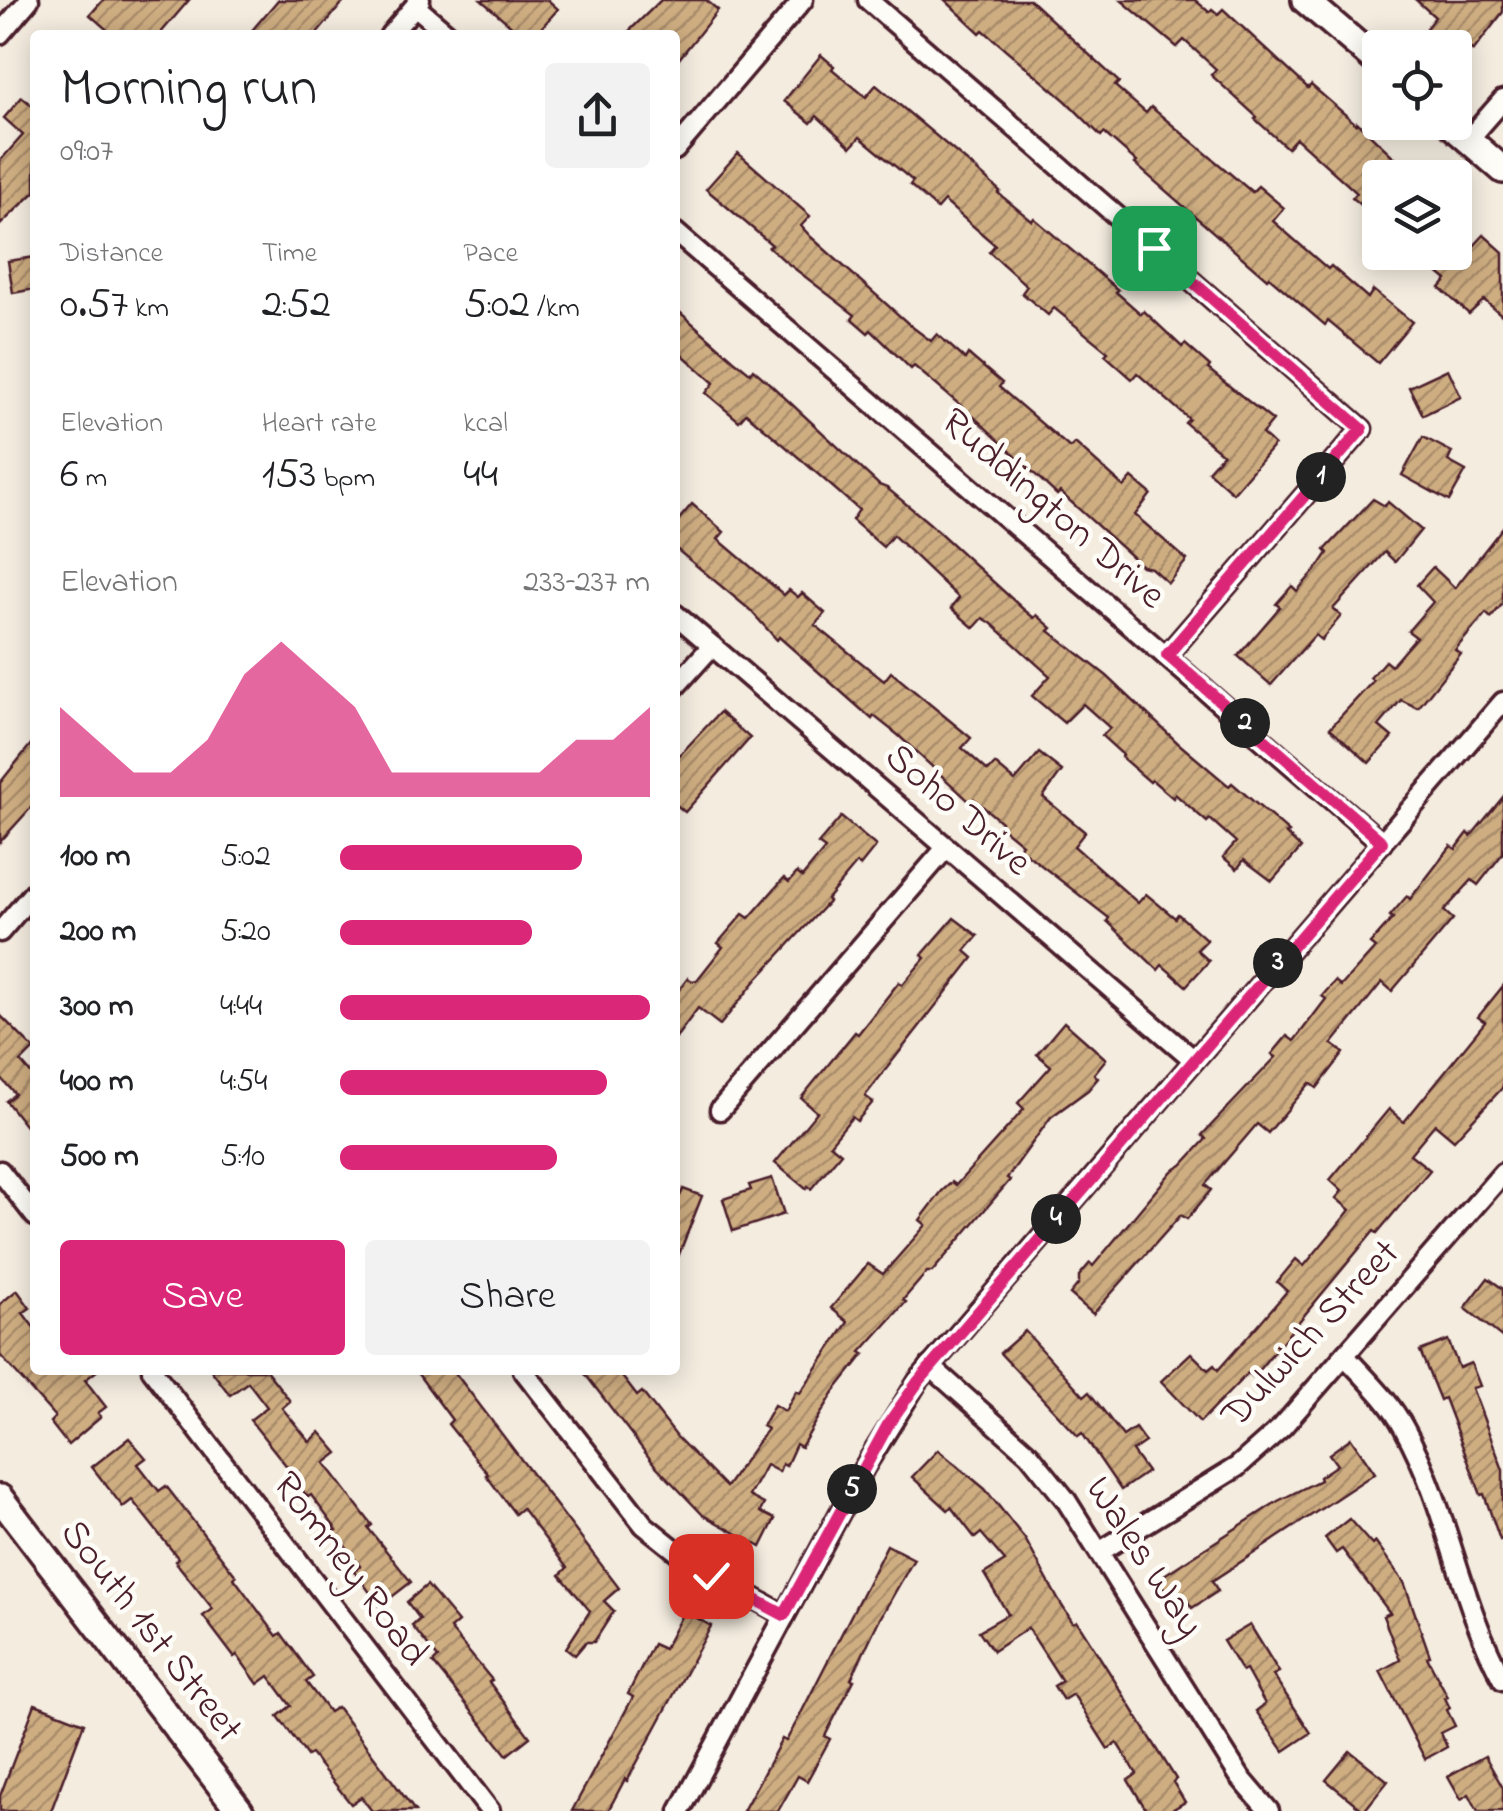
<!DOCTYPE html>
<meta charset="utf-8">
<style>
body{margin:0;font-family:"Indie Flower",sans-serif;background:#f2f2f2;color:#202124;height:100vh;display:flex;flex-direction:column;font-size:38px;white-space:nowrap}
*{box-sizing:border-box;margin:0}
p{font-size:32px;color:#757577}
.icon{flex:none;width:55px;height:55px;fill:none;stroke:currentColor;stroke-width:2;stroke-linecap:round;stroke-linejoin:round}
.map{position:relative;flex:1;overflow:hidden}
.panel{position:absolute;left:30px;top:30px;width:650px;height:1345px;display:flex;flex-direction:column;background:#fff;border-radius:10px;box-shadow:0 5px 25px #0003}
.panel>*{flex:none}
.fabs{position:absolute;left:1362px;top:30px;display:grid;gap:20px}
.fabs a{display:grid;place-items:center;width:110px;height:110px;border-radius:10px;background:#fff;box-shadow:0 5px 25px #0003;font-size:50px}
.pin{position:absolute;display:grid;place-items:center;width:85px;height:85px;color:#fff;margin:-42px;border-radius:20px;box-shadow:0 5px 15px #0006}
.km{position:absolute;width:50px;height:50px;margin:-25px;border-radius:50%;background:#222;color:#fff;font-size:28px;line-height:50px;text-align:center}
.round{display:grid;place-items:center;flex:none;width:105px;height:105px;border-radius:10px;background:#f2f2f2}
.summary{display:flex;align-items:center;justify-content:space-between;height:170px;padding:0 30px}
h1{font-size:55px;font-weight:600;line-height:75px}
.metrics{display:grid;grid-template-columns:repeat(3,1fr);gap:15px;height:170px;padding:10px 30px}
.metrics div{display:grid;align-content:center}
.metrics b{font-size:42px;font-weight:600}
.metrics small{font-size:28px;font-weight:400}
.metrics p{font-size:28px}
.chart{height:280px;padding:20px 30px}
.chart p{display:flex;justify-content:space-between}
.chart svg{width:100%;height:180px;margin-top:10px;fill:#db2777;opacity:.7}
.primary-button{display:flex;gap:20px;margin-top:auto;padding:20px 30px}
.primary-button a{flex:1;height:115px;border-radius:10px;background:#db2777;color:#fff;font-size:40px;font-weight:600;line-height:115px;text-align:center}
.primary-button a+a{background:#f2f2f2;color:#202124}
ul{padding:0 30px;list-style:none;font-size:32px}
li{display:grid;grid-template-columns:160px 120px 1fr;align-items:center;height:75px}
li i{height:25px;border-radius:12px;background:#db2777}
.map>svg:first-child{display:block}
.building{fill:url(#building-hatch);stroke:#4a1f2b;stroke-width:2.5}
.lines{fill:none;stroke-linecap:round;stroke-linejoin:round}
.street-casing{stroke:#4a1f2b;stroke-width:25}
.secondary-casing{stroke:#4a1f2b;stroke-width:32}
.street{stroke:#fdfcf7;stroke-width:18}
.secondary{stroke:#fdfcf7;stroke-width:25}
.route-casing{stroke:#fff;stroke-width:20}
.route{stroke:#db2777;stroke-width:12}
.labels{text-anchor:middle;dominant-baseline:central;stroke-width:9;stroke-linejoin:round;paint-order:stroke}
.street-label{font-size:40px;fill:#4a1f2b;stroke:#fdfcf7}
</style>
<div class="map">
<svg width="1503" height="1811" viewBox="0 0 1503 1811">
<defs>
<pattern id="building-hatch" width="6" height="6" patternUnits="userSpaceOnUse" patternTransform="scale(2.5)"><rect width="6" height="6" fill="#cead81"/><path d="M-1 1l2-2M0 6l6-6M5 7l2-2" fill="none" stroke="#a98c6a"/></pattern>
</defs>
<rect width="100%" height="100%" fill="#f4ecdf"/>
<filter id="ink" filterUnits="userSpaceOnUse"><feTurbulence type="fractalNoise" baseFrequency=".01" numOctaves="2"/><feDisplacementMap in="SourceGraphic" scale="20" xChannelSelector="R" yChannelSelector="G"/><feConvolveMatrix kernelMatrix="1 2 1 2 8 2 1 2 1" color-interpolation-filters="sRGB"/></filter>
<g filter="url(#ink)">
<g class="building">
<path d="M 103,0 L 189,0 L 159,35 L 113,35 L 90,15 Z"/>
<path d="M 278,0 L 345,0 L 316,35 L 248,35 Z"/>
<path d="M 481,0 L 548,0 L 558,9 L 535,35 L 522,35 Z"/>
<path d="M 661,0 L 706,0 L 718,10 L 675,64 L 675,35 L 625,35 Z"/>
<path d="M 945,0 L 1030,0 L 1119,82 L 1115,86 L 1146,113 L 1151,107 L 1252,192 L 1258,186 L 1284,208 L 1273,221 L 1328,269 L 1331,266 L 1368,298 L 1373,290 L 1412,322 L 1378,363 L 1328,321 L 1325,325 L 1269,277 L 1267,279 L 1135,164 L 1137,162 L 1104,133 L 1101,136 L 1066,101 L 983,30 L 980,33 Z"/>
<path d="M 1121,0 L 1195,0 L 1209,12 L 1212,9 L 1218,14 L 1223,9 L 1308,88 L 1311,85 L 1356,124 L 1357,122 L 1416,178 L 1380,178 L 1380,222 L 1352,198 L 1357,193 L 1296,138 L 1287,148 L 1255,119 L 1257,117 L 1211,75 L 1216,69 L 1184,40 L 1177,47 Z"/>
<path d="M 1416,0 L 1503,0 L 1503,12 L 1473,51 L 1466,44 L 1462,49 L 1458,46 L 1432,48 L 1419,37 L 1435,17 Z"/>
<path d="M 821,55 L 834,66 L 832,69 L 866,97 L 876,85 L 973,167 L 1000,191 L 998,193 L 1032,221 L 1034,218 L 1118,290 L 1116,292 L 1141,314 L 1144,311 L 1182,347 L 1185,344 L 1210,366 L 1208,369 L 1273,421 L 1262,434 L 1274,445 L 1233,493 L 1208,471 L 1223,454 L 1185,423 L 1189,419 L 1137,373 L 1132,379 L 1105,355 L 1108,352 L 1054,308 L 1048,315 L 1022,293 L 1027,286 L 989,252 L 995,245 L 944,201 L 937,209 L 910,185 L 913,181 L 860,137 L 851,147 L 817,116 L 811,123 L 784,101 Z"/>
<path d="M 22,97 L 35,108 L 35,192 L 0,225 L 0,161 L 23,135 L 4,118 Z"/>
<path d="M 738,153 L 810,216 L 801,226 L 811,237 L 911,326 L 931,341 L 937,334 L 965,359 L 968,354 L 1002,383 L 999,387 L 1070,448 L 1075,443 L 1124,487 L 1132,478 L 1151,494 L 1135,515 L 1187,560 L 1168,583 L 1151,568 L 1142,566 L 1060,492 L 1057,495 L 974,417 L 914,366 L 911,369 L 871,330 L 868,333 L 852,319 L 855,315 L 786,262 L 769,247 L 772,245 L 706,189 Z"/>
<path d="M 1455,233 L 1472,248 L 1484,235 L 1503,252 L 1503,316 L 1484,300 L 1469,314 L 1440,288 L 1447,280 L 1413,252 L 1455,252 Z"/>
<path d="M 35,257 L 35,289 L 13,293 L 8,261 Z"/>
<path d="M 675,308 L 734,360 L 750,373 L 753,369 L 770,384 L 879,485 L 887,488 L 929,523 L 1023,609 L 1034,618 L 1037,615 L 1052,628 L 1049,631 L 1107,676 L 1178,743 L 1229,786 L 1232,783 L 1289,832 L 1286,834 L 1301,848 L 1272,881 L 1244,860 L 1237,869 L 1223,857 L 1236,842 L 1210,819 L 1207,822 L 1175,794 L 1173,798 L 1152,780 L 1150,782 L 1121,757 L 1123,755 L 1102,736 L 1110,728 L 1083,704 L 1064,723 L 1032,696 L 1050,676 L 991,623 L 983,618 L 974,628 L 951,608 L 959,598 L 893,535 L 883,547 L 852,520 L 859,510 L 804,462 L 746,413 L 739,421 L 706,393 L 714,383 L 675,348 Z"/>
<path d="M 1448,369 L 1461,397 L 1423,415 L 1409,387 Z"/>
<path d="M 1423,437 L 1452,452 L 1448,461 L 1466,471 L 1449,501 L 1402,475 Z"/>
<path d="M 1373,499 L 1385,506 L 1388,502 L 1421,530 L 1395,562 L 1385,552 L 1333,609 L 1341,616 L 1321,640 L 1315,635 L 1271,685 L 1238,656 L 1280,607 L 1276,604 L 1292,586 L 1297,591 L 1320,565 L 1328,553 L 1325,550 Z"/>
<path d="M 692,504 L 724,532 L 718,539 L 784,595 L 789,590 L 798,597 L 802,593 L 825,613 L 815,625 L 884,681 L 891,672 L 971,738 L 962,748 L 988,771 L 995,764 L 1015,781 L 1039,753 L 1062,771 L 1043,797 L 1085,832 L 1074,846 L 1138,903 L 1146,894 L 1175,918 L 1178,914 L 1207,940 L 1197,950 L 1209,961 L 1186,986 L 1162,965 L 1158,970 L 1107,921 L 1109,918 L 1019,848 L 1022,844 L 999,825 L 1001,822 L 974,799 L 971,803 L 898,735 L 874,716 L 872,719 L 779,637 L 777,640 L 750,610 L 675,548 L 675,524 Z"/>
<path d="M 1503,527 L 1503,603 L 1491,618 L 1486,613 L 1455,650 L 1461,654 L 1418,708 L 1401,700 L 1379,726 L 1392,737 L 1369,763 L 1330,728 L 1373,681 L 1370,678 L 1385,661 L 1391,666 L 1416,637 L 1408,631 L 1433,602 L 1417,585 L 1433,567 L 1455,588 Z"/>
<path d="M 720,712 L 750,738 L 685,812 L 675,804 L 675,760 Z"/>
<path d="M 35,739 L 35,803 L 0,842 L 0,783 Z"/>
<path d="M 1503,797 L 1503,853 L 1478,885 L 1472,880 L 1444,911 L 1453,919 L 1392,991 L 1382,982 L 1332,1044 L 1344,1053 L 1317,1088 L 1310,1083 L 1268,1133 L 1257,1124 L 1205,1185 L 1211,1190 L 1187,1219 L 1181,1215 L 1093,1314 L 1070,1294 L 1079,1283 L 1079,1276 L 1090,1263 L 1093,1266 L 1172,1171 L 1182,1165 L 1206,1139 L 1202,1135 L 1276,1057 L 1272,1054 L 1287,1036 L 1294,1041 L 1326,999 L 1322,996 L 1335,981 L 1341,986 L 1375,948 L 1370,944 L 1393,918 L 1390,916 L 1407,896 L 1410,899 L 1451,846 L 1456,849 L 1468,833 L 1471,836 Z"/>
<path d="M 841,817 L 876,846 L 860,866 L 857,863 L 827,899 L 829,901 L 758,978 L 720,1025 L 698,1008 L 675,1039 L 675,995 L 688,978 L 692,981 L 697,980 L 723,947 L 718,943 L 743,914 L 749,918 L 784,878 L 789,882 L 797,873 L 802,877 L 825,849 L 818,844 Z"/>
<path d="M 954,918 L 978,936 L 965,951 L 973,958 L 865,1096 L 873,1102 L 857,1121 L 852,1117 L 830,1144 L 841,1153 L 811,1189 L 808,1186 L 806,1189 L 775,1163 L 817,1112 L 801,1098 L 855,1032 L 858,1034 L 899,982 L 902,985 L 925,958 L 922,955 Z"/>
<path d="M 1503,986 L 1503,1087 L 1454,1140 L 1435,1124 L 1410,1154 L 1430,1170 L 1377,1233 L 1374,1231 L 1253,1377 L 1248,1373 L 1200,1422 L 1161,1381 L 1191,1353 L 1208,1370 L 1214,1365 L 1218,1370 L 1258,1325 L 1287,1291 L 1277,1282 L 1296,1259 L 1304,1266 L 1350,1210 L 1336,1198 L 1342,1191 L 1330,1180 L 1389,1109 L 1404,1122 L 1485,1022 L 1478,1017 Z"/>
<path d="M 0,1015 L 34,1049 L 21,1062 L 35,1078 L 35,1138 L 6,1101 L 15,1094 L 0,1077 Z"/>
<path d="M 1064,1022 L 1106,1059 L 1094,1074 L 1098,1078 L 1088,1090 L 1051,1117 L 1007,1178 L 1010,1180 L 932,1272 L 927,1272 L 903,1300 L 906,1302 L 861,1352 L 864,1354 L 834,1392 L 801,1447 L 796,1444 L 786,1466 L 782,1464 L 779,1472 L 766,1465 L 749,1496 L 764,1504 L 760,1512 L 775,1519 L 761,1547 L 703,1515 L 654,1464 L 582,1370 L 617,1370 L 637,1396 L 642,1392 L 677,1437 L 726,1487 L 767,1429 L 762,1426 L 774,1405 L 785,1411 L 796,1391 L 800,1393 L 848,1322 L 831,1308 L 868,1264 L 883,1274 L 926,1225 L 920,1220 L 942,1191 L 952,1182 L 956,1185 L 1024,1109 L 1018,1103 L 1051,1066 L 1037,1054 Z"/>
<path d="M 772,1178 L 784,1214 L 733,1231 L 723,1199 L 751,1190 L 749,1185 Z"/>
<path d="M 683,1189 L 702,1196 L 676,1262 L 675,1194 L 680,1196 Z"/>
<path d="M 1488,1278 L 1503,1289 L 1503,1338 L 1465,1308 Z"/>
<path d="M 17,1290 L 30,1308 L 23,1313 L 35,1329 L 35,1370 L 98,1370 L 85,1380 L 106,1407 L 98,1413 L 101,1417 L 68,1445 L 50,1422 L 55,1417 L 0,1355 L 0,1304 Z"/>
<path d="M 1025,1331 L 1084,1396 L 1089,1392 L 1123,1436 L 1135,1428 L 1145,1442 L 1132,1451 L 1147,1472 L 1121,1490 L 1082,1433 L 1078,1436 L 1000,1353 Z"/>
<path d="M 1448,1340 L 1459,1368 L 1471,1363 L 1480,1386 L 1472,1388 L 1503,1470 L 1503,1539 L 1500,1540 L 1484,1494 L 1481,1495 L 1444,1398 L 1440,1400 L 1420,1351 Z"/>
<path d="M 211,1370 L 266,1370 L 290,1401 L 282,1408 L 310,1442 L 320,1432 L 338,1453 L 325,1463 L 372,1525 L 368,1528 L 411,1582 L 380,1606 L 354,1571 L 360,1566 L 334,1531 L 337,1530 L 311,1495 L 308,1497 L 293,1479 L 296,1478 L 250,1420 L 267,1407 L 248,1382 L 230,1395 Z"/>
<path d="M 415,1370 L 453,1370 L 619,1588 L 604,1601 L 614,1611 L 594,1642 L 586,1642 L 575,1655 L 566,1648 L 590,1611 L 560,1575 L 567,1568 L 522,1508 L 515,1514 L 486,1475 L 488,1474 L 448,1424 L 452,1420 Z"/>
<path d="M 129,1438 L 146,1458 L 138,1464 L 159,1491 L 166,1486 L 236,1576 L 234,1578 L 277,1636 L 281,1633 L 313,1677 L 306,1682 L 329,1712 L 337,1707 L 415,1811 L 372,1811 L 361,1797 L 351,1804 L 311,1754 L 307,1756 L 278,1716 L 291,1706 L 269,1676 L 258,1684 L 237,1655 L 234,1657 L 203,1616 L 213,1609 L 175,1561 L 178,1558 L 132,1500 L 123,1507 L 92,1467 Z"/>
<path d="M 1351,1438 L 1375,1473 L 1212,1581 L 1218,1591 L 1192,1608 L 1185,1597 L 1174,1604 L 1158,1579 L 1278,1501 L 1320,1480 L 1319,1477 L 1337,1465 L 1329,1454 Z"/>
<path d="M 938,1450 L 985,1489 L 1025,1539 L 1059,1601 L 1073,1623 L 1077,1621 L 1123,1694 L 1176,1779 L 1173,1782 L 1185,1802 L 1170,1811 L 1147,1811 L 1128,1780 L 1137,1774 L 1117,1743 L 1108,1749 L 1073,1694 L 1063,1700 L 1054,1686 L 1062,1681 L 1028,1628 L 993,1651 L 979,1631 L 1008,1614 L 984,1574 L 1005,1561 L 981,1533 L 975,1538 L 951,1507 L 948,1510 L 912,1477 Z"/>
<path d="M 1349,1519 L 1372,1545 L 1375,1542 L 1404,1582 L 1430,1656 L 1427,1657 L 1448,1697 L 1445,1698 L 1450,1708 L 1447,1710 L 1455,1726 L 1441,1733 L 1447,1747 L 1425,1759 L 1380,1671 L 1400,1660 L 1383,1616 L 1390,1613 L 1342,1549 L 1336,1553 L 1325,1538 Z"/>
<path d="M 887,1545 L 914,1559 L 878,1622 L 851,1679 L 854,1680 L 825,1736 L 830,1739 L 807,1781 L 798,1776 L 778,1811 L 743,1811 L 782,1739 L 786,1741 L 797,1721 Z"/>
<path d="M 427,1585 L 458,1622 L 450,1629 L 492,1680 L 489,1682 L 530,1737 L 507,1755 L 433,1663 L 438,1658 L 412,1626 L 420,1619 L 407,1602 Z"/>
<path d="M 684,1611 L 711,1626 L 627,1781 L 625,1779 L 608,1811 L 572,1811 L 633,1697 L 628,1694 L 653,1644 L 664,1649 Z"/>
<path d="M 1250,1625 L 1279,1672 L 1273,1675 L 1311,1733 L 1284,1751 L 1256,1711 L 1265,1704 L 1246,1670 L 1242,1672 L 1223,1641 Z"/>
<path d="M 35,1704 L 84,1723 L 51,1811 L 0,1811 L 0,1796 Z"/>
<path d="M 1350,1751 L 1388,1781 L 1364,1811 L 1326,1780 Z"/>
<path d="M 1485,1756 L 1503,1788 L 1503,1811 L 1478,1811 L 1469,1794 L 1461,1799 L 1448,1776 Z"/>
</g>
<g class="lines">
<defs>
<g id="street">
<path d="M 868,0 L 1362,429 L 1167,655"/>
<path d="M 415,6 L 449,35"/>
<path d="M 0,34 L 29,0"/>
<path d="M 390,35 L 420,0"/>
<path d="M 1468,140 L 1503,100"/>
<path d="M 675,150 L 803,0"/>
<path d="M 675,232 L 1382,843"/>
<path d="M 675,614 L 1194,1060"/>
<path d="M 675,687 L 712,646"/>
<path d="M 0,932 L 35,891"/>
<path d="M 720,1110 L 946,848"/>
<path d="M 0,1171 L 35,1216"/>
<path d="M 1345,1356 C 1366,1379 1389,1400 1404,1428 C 1448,1507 1459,1601 1503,1680"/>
<path d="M 930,1366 L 1029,1454 L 1066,1500 L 1240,1777 L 1269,1811"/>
<path d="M 152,1370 L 490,1811"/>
<path d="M 523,1370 L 644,1525 L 694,1565 L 784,1615"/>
<path d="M 1101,1551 L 1237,1467 L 1282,1427 L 1503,1173"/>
<path d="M 680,1811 L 864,1468 L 918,1381 L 1503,702"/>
</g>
<g id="secondary">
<path d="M 1305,0 L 1380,64"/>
<path d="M 1448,122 L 1503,170"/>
<path d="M 0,1498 L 240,1811"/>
</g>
</defs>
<use href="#street" class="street-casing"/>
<use href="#secondary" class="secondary-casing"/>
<use href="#street" class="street"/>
<use href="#secondary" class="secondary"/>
</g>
</g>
<g class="lines" filter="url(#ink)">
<defs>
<path id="route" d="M 711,1576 L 784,1615 L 889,1423 L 918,1382 L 1382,842 L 1167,655 L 1362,429 L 1154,248"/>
</defs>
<use href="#route" class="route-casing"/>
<use href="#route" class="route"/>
</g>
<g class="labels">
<g class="street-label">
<text transform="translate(1052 510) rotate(41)">Ruddington Drive</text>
<text transform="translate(957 811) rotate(41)">Soho Drive</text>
<text transform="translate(1312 1335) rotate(-47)">Dulwich Street</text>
<text transform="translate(1143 1558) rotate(57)">Wales Way</text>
<text transform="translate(349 1570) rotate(53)">Romney Road</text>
<text transform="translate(150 1632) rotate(52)">South 1st Street</text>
</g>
</g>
</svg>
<div class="fabs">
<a><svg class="icon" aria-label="locate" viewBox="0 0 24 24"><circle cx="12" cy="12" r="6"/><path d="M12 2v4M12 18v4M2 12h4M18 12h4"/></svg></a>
<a><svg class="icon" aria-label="layers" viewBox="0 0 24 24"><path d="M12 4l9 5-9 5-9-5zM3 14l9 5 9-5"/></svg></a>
</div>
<div class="pin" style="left:1154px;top:248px;background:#1e9e55"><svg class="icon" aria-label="arrive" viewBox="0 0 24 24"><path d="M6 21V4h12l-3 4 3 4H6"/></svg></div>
<div class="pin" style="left:711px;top:1576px;background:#d93025"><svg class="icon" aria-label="check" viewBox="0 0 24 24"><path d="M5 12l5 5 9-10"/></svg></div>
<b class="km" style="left:1321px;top:477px">1</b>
<b class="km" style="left:1245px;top:723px">2</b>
<b class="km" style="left:1278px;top:963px">3</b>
<b class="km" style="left:1056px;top:1219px">4</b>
<b class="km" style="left:852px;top:1489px">5</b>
<section class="panel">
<div class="summary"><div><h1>Morning run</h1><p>09:07</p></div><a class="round"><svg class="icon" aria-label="share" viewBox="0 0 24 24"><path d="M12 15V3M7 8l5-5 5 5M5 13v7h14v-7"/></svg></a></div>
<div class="metrics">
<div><p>Distance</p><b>0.57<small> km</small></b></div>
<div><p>Time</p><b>2:52</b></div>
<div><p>Pace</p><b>5:02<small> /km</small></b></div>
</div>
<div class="metrics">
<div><p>Elevation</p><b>6<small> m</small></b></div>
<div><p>Heart rate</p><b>153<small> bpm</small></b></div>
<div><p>kcal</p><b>44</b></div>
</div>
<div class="chart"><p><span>Elevation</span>233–237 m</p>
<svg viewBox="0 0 160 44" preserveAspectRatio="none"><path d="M0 44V22L10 30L20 38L30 38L40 30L50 14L60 6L70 14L80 22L90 38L100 38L110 38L120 38L130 38L140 30L150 30L160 22V44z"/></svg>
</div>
<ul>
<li><b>100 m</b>5:02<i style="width:78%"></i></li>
<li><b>200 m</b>5:20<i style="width:62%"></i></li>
<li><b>300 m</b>4:44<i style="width:100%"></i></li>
<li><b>400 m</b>4:54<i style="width:86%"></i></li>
<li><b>500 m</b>5:10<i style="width:70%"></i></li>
</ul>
<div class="primary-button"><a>Save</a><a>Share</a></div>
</section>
</div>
